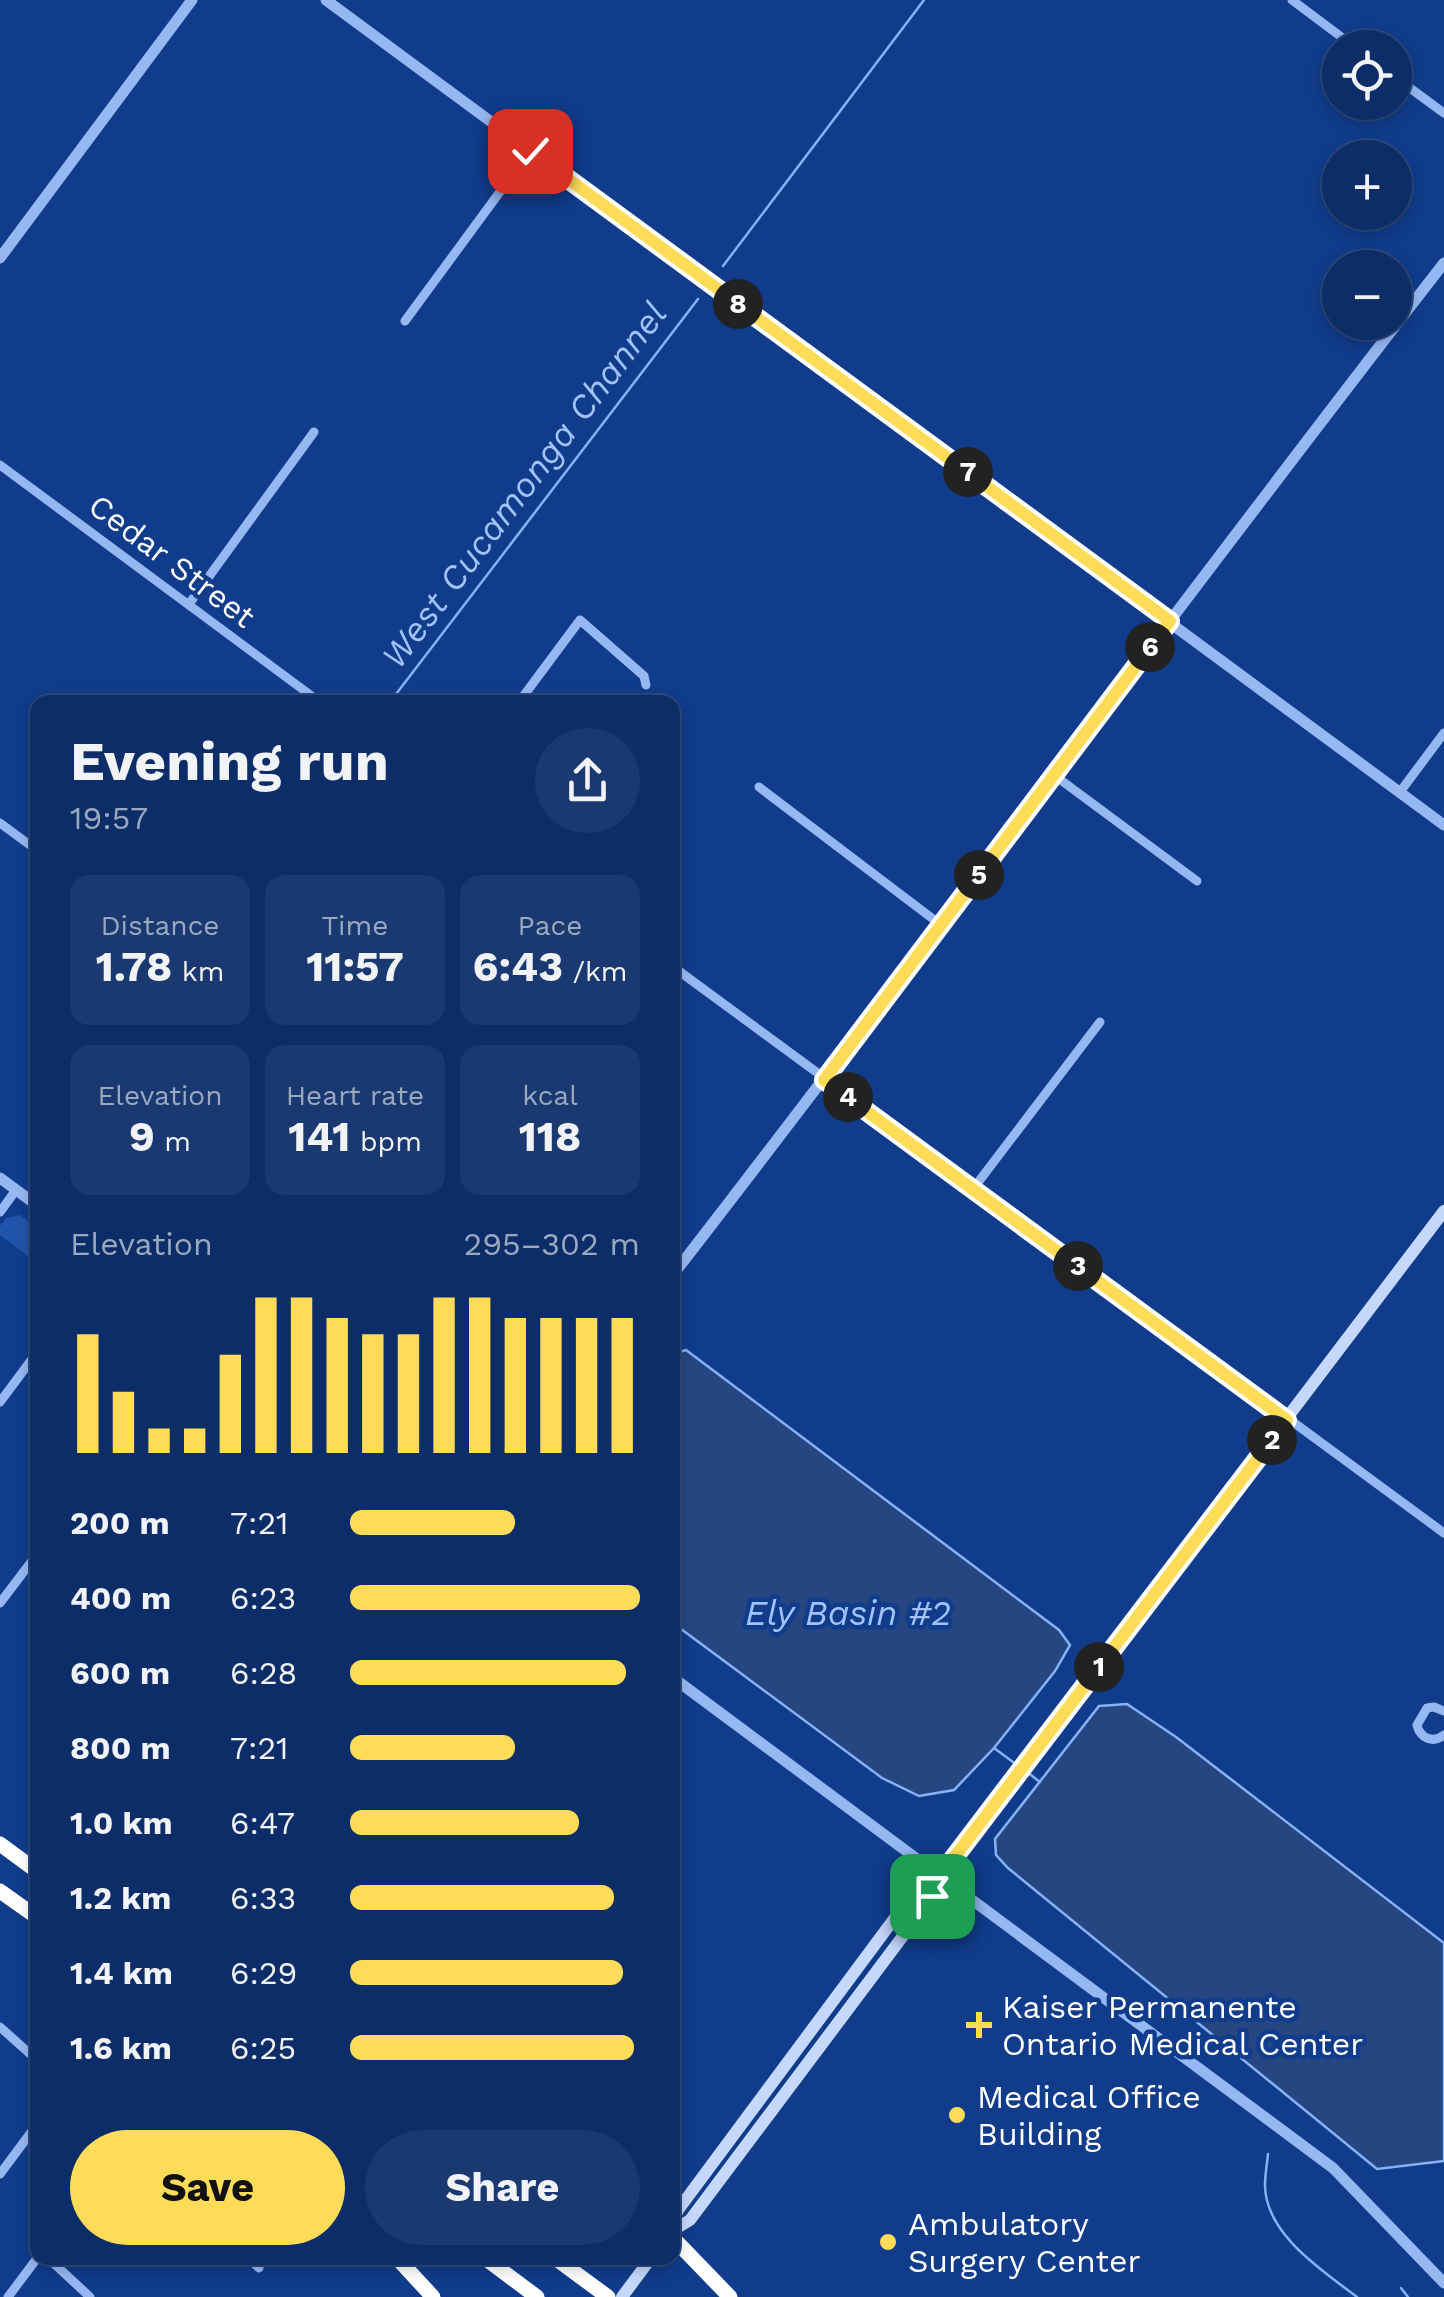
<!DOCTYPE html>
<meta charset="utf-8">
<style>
body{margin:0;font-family:"Work Sans",sans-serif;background:#1a3971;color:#f1f3f6;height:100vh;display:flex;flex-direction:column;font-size:38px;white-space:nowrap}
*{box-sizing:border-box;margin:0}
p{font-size:32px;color:#9aa8c0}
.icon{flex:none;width:55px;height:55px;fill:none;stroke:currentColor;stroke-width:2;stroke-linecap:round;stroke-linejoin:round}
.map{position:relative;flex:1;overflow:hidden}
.details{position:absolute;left:30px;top:695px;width:650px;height:1570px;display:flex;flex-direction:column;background:#0c2d68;border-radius:20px;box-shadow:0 5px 15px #0003,0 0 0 2px #2c497c}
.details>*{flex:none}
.controls{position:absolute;left:1322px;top:30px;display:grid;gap:20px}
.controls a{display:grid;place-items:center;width:90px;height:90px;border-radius:50%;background:#0c2d68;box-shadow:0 5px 15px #0003,0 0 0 2px #2c497c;font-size:50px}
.pin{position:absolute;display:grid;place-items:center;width:85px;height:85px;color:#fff;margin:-42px;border-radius:20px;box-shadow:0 5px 15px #0006}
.km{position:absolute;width:50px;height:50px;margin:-25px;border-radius:50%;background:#222;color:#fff;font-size:28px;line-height:50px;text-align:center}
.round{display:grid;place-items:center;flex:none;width:105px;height:105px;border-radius:52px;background:#1a3971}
.headline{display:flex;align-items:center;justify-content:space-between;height:170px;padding:0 40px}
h1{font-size:55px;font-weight:700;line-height:75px}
.metrics{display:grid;grid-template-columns:repeat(3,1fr);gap:15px;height:170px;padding:10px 40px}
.metrics div{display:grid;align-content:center;border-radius:20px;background:#1a3971;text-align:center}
.metrics b{font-size:42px;font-weight:700}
.metrics small{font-size:28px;font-weight:400}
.metrics p{font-size:28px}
.chart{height:280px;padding:20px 40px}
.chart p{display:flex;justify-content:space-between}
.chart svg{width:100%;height:180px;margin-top:10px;stroke:#ffdc57;stroke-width:6}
.action{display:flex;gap:20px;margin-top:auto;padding:20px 40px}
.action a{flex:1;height:115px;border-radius:60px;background:#ffdc57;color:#111;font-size:40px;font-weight:700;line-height:115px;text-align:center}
.action a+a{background:#1a3971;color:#f1f3f6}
ul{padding:0 40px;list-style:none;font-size:32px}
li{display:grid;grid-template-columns:160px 120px 1fr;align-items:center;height:75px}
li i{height:25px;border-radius:12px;background:#ffdc57}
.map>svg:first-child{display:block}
.green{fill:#2154ab}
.water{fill:#254681;stroke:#87b2f6;stroke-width:2.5}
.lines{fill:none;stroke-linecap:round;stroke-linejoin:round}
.stream{stroke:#87b2f6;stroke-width:2.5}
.minor{stroke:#96b8f2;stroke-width:9}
.tertiary{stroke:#96b8f2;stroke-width:11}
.secondary{stroke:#c5d8fc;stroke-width:12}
.motorway{stroke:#fff;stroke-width:15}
.route-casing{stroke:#fff;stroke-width:20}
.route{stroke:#ffdc57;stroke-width:12}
.poi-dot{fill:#ffdc57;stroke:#103c8b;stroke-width:4}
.labels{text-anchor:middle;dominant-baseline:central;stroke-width:9;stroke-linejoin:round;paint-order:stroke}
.street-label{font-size:32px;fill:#fff;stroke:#103c8b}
.poi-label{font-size:32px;fill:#fff;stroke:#103c8b;text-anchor:start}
.water-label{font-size:35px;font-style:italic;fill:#a2c3f9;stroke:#103c8b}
</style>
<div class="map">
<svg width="1444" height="2297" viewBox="0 0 1444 2297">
<rect width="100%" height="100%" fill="#103c8b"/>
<path class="green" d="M 20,1215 L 37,1228 L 37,1263 L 0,1235 L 0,1226 L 6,1218 Z"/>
<g class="water">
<path d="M 686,1350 L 1059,1630 L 1070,1645 L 1055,1671 L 994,1748 L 954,1790 L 919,1796 L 882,1778 L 673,1623 L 672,1354 Z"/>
<path d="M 1127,1704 L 1176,1737 L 1444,1943 L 1444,2161 L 1377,2169 L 1008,1868 L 996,1855 L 995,1839 L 1099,1706 Z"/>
</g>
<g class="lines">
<g class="stream">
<path d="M 723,266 L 924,0"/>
<path d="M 390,702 L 698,299"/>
<path d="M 994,1748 L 1017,1765"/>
<path d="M 1027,1772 L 1040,1782"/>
<path d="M 1268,2154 C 1267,2164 1265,2175 1265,2185 C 1265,2234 1323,2271 1357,2297"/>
<path d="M 1401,2288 L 1408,2297"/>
</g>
<g class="minor">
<path d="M 1292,0 L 1356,48"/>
<path d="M 1395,77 L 1444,113"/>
<path d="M 405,321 L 530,151"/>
<path d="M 0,465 L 313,697"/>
<path d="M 189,604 L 314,432"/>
<path d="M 519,702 L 580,620 L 644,676 L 646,685"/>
<path d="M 1054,775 L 1197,881"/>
<path d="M 759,787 L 941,925"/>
<path d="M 1400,792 L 1444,733"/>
<path d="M 0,823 L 38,851"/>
<path d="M 672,966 L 1444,1533"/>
<path d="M 973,1189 L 1100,1022"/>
<path d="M 0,1212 L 16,1190"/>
<path d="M 0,1402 L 38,1351"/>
<path d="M 0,1603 L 38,1553"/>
<path d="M 1444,1711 L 1434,1707 L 1427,1708 L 1417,1725 C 1420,1738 1433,1744 1444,1735"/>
<path d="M 0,2027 L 38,2061"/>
<path d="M 0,2174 L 38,2123"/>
<path d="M 48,2258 L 90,2297"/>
<path d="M 248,2258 L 259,2268"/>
<path d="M 8,2297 L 38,2257"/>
</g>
<g class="tertiary">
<path d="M 326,0 L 1444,825"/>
<path d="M 0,258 L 192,0"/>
<path d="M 0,1178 L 38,1206"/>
<path d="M 672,1276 C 933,940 1183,598 1444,263"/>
<path d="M 672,1677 L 1333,2168 L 1444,2283"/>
</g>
<g class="secondary">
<path d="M 672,2224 L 678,2210 L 917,1888 L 940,1875"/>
<path d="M 672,2231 L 690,2220 L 933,1896 L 940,1875 L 1444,1211"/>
<path d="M 622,2297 L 651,2258"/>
</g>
<g class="motorway">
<path d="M 0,1844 L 38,1872"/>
<path d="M 0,1891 L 38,1918"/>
<path d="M 672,2237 L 730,2297"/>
<path d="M 397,2258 L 433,2297"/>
<path d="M 485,2258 L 537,2297"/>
<path d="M 555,2258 L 608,2297"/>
</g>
</g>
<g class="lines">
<defs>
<path id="route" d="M 530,151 L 1170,621 L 824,1080 L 1287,1420 L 940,1876 L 932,1896"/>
</defs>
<use href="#route" class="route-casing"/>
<use href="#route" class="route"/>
</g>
<g class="poi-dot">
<path d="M974 2010h10v10h10v10h-10v10h-10v-10h-10v-10h10z"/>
<circle cx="957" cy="2115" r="10"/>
<circle cx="888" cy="2242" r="10"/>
</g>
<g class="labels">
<g class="street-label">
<text transform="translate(172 561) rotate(37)">Cedar Street</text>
</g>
<g class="poi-label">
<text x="1002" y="2007">Kaiser Permanente<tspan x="1002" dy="37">Ontario Medical Center</tspan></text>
<text x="977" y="2097">Medical Office<tspan x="977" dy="37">Building</tspan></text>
<text x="908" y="2224">Ambulatory<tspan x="908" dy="37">Surgery Center</tspan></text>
</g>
<g class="water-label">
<text transform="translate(524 485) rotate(-53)">West Cucamonga Channel</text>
<text x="848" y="1613">Ely Basin #2</text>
</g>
</g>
</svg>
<div class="controls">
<a><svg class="icon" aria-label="locate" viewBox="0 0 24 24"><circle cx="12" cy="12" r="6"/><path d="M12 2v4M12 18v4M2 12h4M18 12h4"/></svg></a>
<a>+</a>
<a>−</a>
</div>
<div class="pin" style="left:932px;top:1896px;background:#1e9e55"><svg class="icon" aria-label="arrive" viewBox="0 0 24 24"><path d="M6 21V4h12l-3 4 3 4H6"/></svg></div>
<div class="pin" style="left:530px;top:151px;background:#d93025"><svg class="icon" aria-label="check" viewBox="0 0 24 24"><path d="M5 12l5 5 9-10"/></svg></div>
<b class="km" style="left:1099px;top:1667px">1</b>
<b class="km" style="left:1272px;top:1440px">2</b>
<b class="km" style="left:1078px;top:1266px">3</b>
<b class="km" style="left:848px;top:1097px">4</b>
<b class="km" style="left:979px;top:875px">5</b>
<b class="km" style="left:1150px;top:647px">6</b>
<b class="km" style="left:968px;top:472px">7</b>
<b class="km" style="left:738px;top:304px">8</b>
<section class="details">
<div class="headline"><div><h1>Evening run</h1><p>19:57</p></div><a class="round"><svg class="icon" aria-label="share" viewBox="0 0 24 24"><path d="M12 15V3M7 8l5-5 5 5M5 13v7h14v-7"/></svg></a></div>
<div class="metrics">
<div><p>Distance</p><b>1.78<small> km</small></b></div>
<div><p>Time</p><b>11:57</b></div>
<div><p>Pace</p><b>6:43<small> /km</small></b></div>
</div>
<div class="metrics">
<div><p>Elevation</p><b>9<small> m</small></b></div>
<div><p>Heart rate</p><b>141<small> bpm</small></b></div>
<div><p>kcal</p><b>118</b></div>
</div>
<div class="chart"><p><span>Elevation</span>295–302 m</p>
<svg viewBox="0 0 160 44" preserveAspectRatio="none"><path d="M5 44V15M15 44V29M25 44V38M35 44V38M45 44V20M55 44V6M65 44V6M75 44V11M85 44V15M95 44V15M105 44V6M115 44V6M125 44V11M135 44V11M145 44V11M155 44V11"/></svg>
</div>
<ul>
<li><b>200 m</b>7:21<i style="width:57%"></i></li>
<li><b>400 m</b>6:23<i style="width:100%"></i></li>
<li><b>600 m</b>6:28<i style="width:95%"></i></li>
<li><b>800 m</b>7:21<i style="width:57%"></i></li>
<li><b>1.0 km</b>6:47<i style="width:79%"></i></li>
<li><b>1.2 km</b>6:33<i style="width:91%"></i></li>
<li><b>1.4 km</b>6:29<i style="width:94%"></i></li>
<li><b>1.6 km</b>6:25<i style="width:98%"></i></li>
</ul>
<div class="action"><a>Save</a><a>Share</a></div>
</section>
</div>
